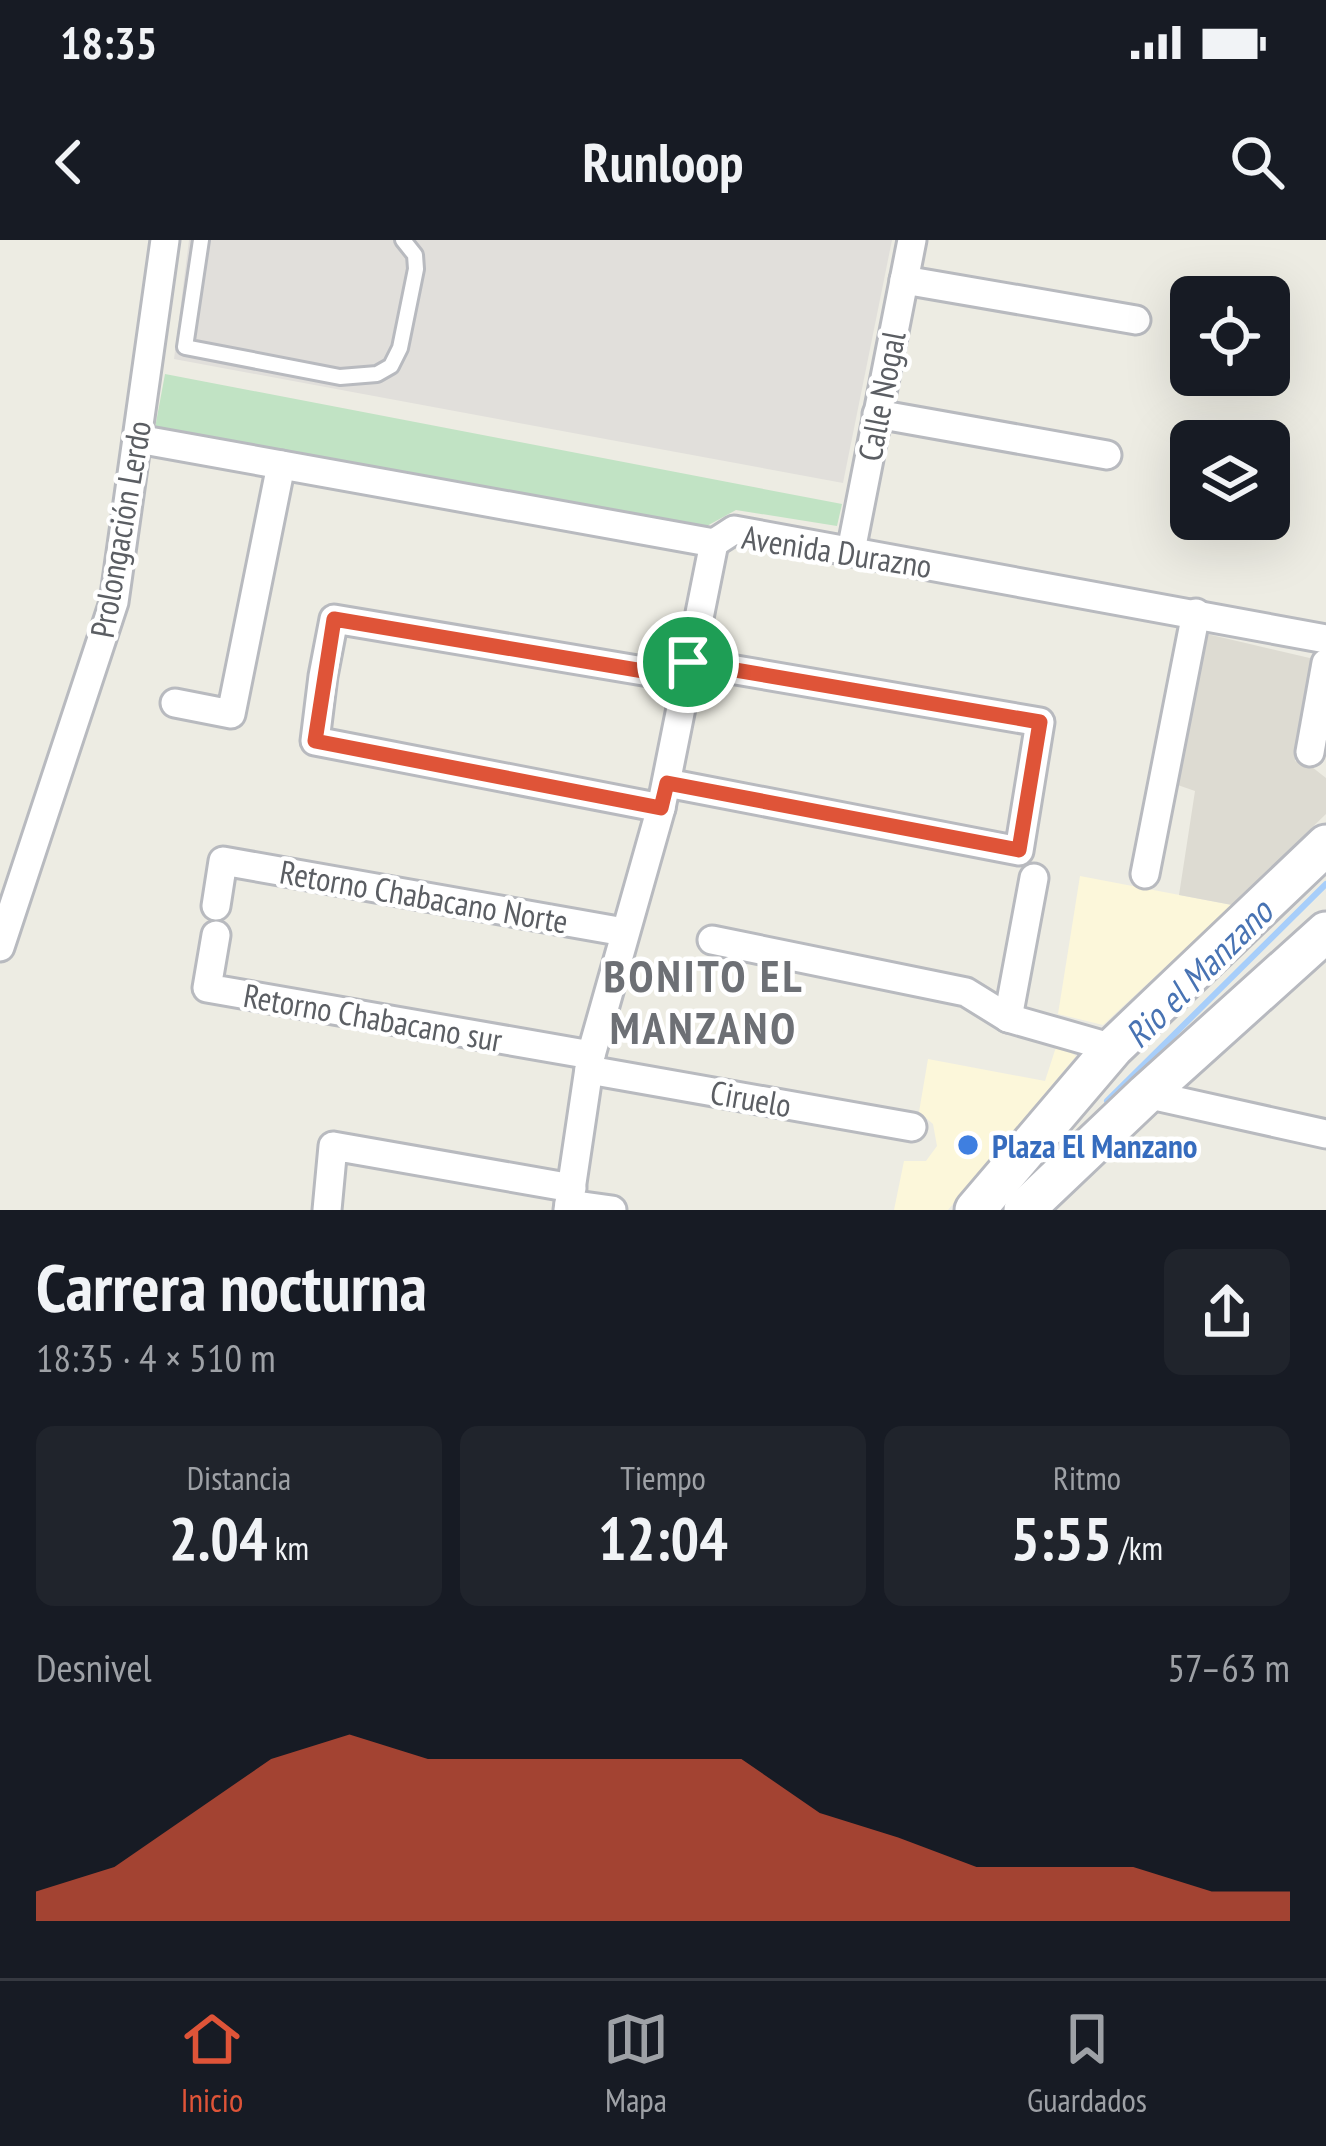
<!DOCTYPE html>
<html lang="es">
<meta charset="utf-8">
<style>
body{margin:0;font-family:"PT Sans Narrow",sans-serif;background:#20242c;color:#f1f3f6;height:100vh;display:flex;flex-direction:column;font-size:45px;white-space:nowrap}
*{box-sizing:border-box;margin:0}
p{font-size:39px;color:#9ea1a6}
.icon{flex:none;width:66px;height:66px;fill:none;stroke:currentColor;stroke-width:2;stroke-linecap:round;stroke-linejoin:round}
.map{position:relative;height:970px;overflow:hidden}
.details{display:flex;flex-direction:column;background:#171b24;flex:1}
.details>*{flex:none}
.tools{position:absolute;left:1170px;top:36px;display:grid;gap:24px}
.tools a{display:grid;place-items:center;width:120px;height:120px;border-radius:18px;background:#171b24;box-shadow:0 12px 48px #0002;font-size:60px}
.pin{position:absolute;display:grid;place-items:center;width:102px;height:102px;color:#fff;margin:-51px;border:6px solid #fff;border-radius:50%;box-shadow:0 3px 12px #0007}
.round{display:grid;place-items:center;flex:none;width:126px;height:126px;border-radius:18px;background:#20242c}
.overview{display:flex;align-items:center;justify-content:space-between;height:204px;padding:0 36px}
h1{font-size:66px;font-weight:700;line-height:90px}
.metrics{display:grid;grid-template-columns:repeat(3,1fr);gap:18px;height:204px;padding:12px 36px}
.metrics div{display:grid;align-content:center;border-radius:18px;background:#20242c;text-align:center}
.metrics b{font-size:60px;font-weight:700}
.metrics small{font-size:33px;font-weight:400}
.metrics p{font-size:33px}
.chart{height:336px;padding:24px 36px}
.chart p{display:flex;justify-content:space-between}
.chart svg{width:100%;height:216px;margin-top:12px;fill:#df5438;opacity:.7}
.status{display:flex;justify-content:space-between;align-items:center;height:84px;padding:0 60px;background:#171b24;direction:ltr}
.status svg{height:33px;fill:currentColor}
header{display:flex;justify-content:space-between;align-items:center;height:156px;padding:0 36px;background:#171b24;font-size:54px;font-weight:700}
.menu{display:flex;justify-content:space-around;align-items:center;height:168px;border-top:3px solid #363941;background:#171b24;font-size:33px;color:#9ea1a6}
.menu a{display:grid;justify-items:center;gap:6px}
.menu .on{color:#df5438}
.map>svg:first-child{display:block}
.commercial{fill:#fcf7da}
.industrial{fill:#e1dfdb}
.education{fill:#dddbd2}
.green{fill:#c1e3c4}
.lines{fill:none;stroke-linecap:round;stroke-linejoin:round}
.stream{stroke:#a7cefa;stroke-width:6}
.service-casing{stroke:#b8babf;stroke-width:20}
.minor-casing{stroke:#b8babf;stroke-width:33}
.secondary-casing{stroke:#b7b9bf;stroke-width:45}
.service{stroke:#fff;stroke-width:14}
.minor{stroke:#fff;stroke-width:27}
.secondary{stroke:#fff;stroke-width:39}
.route-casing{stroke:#fff;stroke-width:24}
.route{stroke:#df5438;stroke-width:15}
.shop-dot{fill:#3f7fe0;stroke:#fff;stroke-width:4.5}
.labels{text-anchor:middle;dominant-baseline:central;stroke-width:9;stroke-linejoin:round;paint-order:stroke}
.street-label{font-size:33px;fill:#5b5e63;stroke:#fff}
.shop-label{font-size:33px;font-weight:bold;fill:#366cbe;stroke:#fff;text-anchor:start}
.water-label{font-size:36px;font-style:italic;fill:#4873b3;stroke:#fff}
.district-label{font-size:45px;font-weight:bold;letter-spacing:3px;fill:#6d7075;stroke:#fff}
</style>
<div class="status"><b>18:35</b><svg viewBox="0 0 49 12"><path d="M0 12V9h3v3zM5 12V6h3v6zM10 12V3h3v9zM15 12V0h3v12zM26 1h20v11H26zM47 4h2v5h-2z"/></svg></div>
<header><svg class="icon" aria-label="back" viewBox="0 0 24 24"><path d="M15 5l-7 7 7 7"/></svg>Runloop<svg class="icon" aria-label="search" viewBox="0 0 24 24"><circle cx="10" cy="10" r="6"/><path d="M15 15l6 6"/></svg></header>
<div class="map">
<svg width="1326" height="970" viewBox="0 0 1326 970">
<rect width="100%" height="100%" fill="#edece3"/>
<g class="commercial">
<path d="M 1080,636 L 1232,665 L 1103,785 L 1058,774 Z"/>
<path d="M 1057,804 L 1076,816 L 948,970 L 894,970 L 904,921 L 926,921 L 937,906 L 933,884 L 919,872 L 928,819 L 1045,841 Z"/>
</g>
<path class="industrial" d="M 189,0 L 892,0 L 843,243 L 174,119 Z"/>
<path class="education" d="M 1203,393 L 1314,419 L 1295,521 L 1312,527 L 1326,538 L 1326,574 L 1232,665 L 1179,655 L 1195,551 L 1172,543 Z"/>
<path class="green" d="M 165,134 L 842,264 L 837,286 L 736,270 L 705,287 L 155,188 Z"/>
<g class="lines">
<path class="stream" d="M 1107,861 L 1326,644"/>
<defs>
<path id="service" d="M 201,0 L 185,107 L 340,137 L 377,134 L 391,126 L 400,108 L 416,29 L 415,15 L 403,0"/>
<g id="minor">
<path d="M 904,40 L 1136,80"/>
<path d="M 877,174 L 1107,215"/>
<path d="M 138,199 L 714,303 L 734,290 L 1326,399"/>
<path d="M 851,311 L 912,0"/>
<path d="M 175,463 L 231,474 L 281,225"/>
<path d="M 1310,512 L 1326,423"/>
<path d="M 667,543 L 1019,611 L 1040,482 L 689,422"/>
<path d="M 661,568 L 315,501 L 323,436 L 334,379 L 685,438"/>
<path d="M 1145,634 L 1196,373"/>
<path d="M 216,666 L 223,621 L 624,692"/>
<path d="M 216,695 L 207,748 L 591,815"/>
<path d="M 712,700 L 966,752 L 1008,778 L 1113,808"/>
<path d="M 0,707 L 114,362 L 165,0"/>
<path d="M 1008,778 L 1034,638"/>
<path d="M 589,830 L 912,887"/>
<path d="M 1146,854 L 1326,894"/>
<path d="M 569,964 L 612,970"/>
<path d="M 327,970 L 333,906 L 572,948"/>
<path d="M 568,970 L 591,815 L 661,568 L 714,303"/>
</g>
<g id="secondary">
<path d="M 975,970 L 1113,808 L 1326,605"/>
<path d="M 1024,970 L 1146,854 L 1326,692"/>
</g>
</defs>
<use href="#service" class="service-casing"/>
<use href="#minor" class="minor-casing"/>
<use href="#secondary" class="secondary-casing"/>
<use href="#service" class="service"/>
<use href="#minor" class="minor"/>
<use href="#secondary" class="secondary"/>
</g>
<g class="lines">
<defs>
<path id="route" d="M 334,379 L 685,438 L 688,422 L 1040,482 L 1019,610 L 667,543 L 661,568 L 315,501 Z"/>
</defs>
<use href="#route" class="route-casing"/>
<use href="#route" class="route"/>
</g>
<circle class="shop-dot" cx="968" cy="905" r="12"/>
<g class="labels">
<g class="street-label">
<text transform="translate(881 156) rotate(-79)">Calle Nogal</text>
<text transform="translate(120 289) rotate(-80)">Prolongación Lerdo</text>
<text transform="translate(837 311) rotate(9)">Avenida Durazno</text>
<text transform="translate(424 656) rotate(10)">Retorno Chabacano Norte</text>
<text transform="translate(373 777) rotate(10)">Retorno Chabacano sur</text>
<text transform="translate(751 858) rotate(10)">Ciruelo</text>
</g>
<g class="shop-label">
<text x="992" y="905">Plaza El Manzano</text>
</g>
<g class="water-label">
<text transform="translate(1198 733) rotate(-45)">Rio el Manzano</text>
</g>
<g class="district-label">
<text x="704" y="735">BONITO EL<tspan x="704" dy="52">MANZANO</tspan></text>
</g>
</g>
</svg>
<div class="tools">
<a><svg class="icon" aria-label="locate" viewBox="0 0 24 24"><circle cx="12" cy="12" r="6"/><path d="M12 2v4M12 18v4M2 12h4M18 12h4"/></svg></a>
<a><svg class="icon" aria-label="layers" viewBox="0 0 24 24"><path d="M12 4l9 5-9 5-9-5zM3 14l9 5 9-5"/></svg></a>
</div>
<div class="pin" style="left:688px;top:422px;background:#1e9e55"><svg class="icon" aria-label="arrive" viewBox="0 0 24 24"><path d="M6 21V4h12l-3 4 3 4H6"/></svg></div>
</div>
<section class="details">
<div class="overview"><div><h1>Carrera nocturna</h1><p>18:35 · 4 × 510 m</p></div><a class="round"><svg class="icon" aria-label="share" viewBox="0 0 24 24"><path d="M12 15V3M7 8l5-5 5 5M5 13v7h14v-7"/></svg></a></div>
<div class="metrics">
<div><p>Distancia</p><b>2.04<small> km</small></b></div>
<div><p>Tiempo</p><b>12:04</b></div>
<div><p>Ritmo</p><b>5:55<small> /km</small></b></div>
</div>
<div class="chart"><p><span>Desnivel</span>57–63 m</p>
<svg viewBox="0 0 160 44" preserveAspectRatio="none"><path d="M0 44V38L10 33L20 22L30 11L40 6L50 11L60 11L70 11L80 11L90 11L100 22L110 27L120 33L130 33L140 33L150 38L160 38V44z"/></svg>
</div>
</section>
<nav class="menu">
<a class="on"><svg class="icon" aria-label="home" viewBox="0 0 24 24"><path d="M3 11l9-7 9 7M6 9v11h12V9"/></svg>Inicio</a>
<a><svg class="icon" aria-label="map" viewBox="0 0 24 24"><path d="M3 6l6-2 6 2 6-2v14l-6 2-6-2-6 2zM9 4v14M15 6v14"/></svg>Mapa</a>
<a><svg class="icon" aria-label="saved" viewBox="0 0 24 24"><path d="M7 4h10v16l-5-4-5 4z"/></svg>Guardados</a>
</nav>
